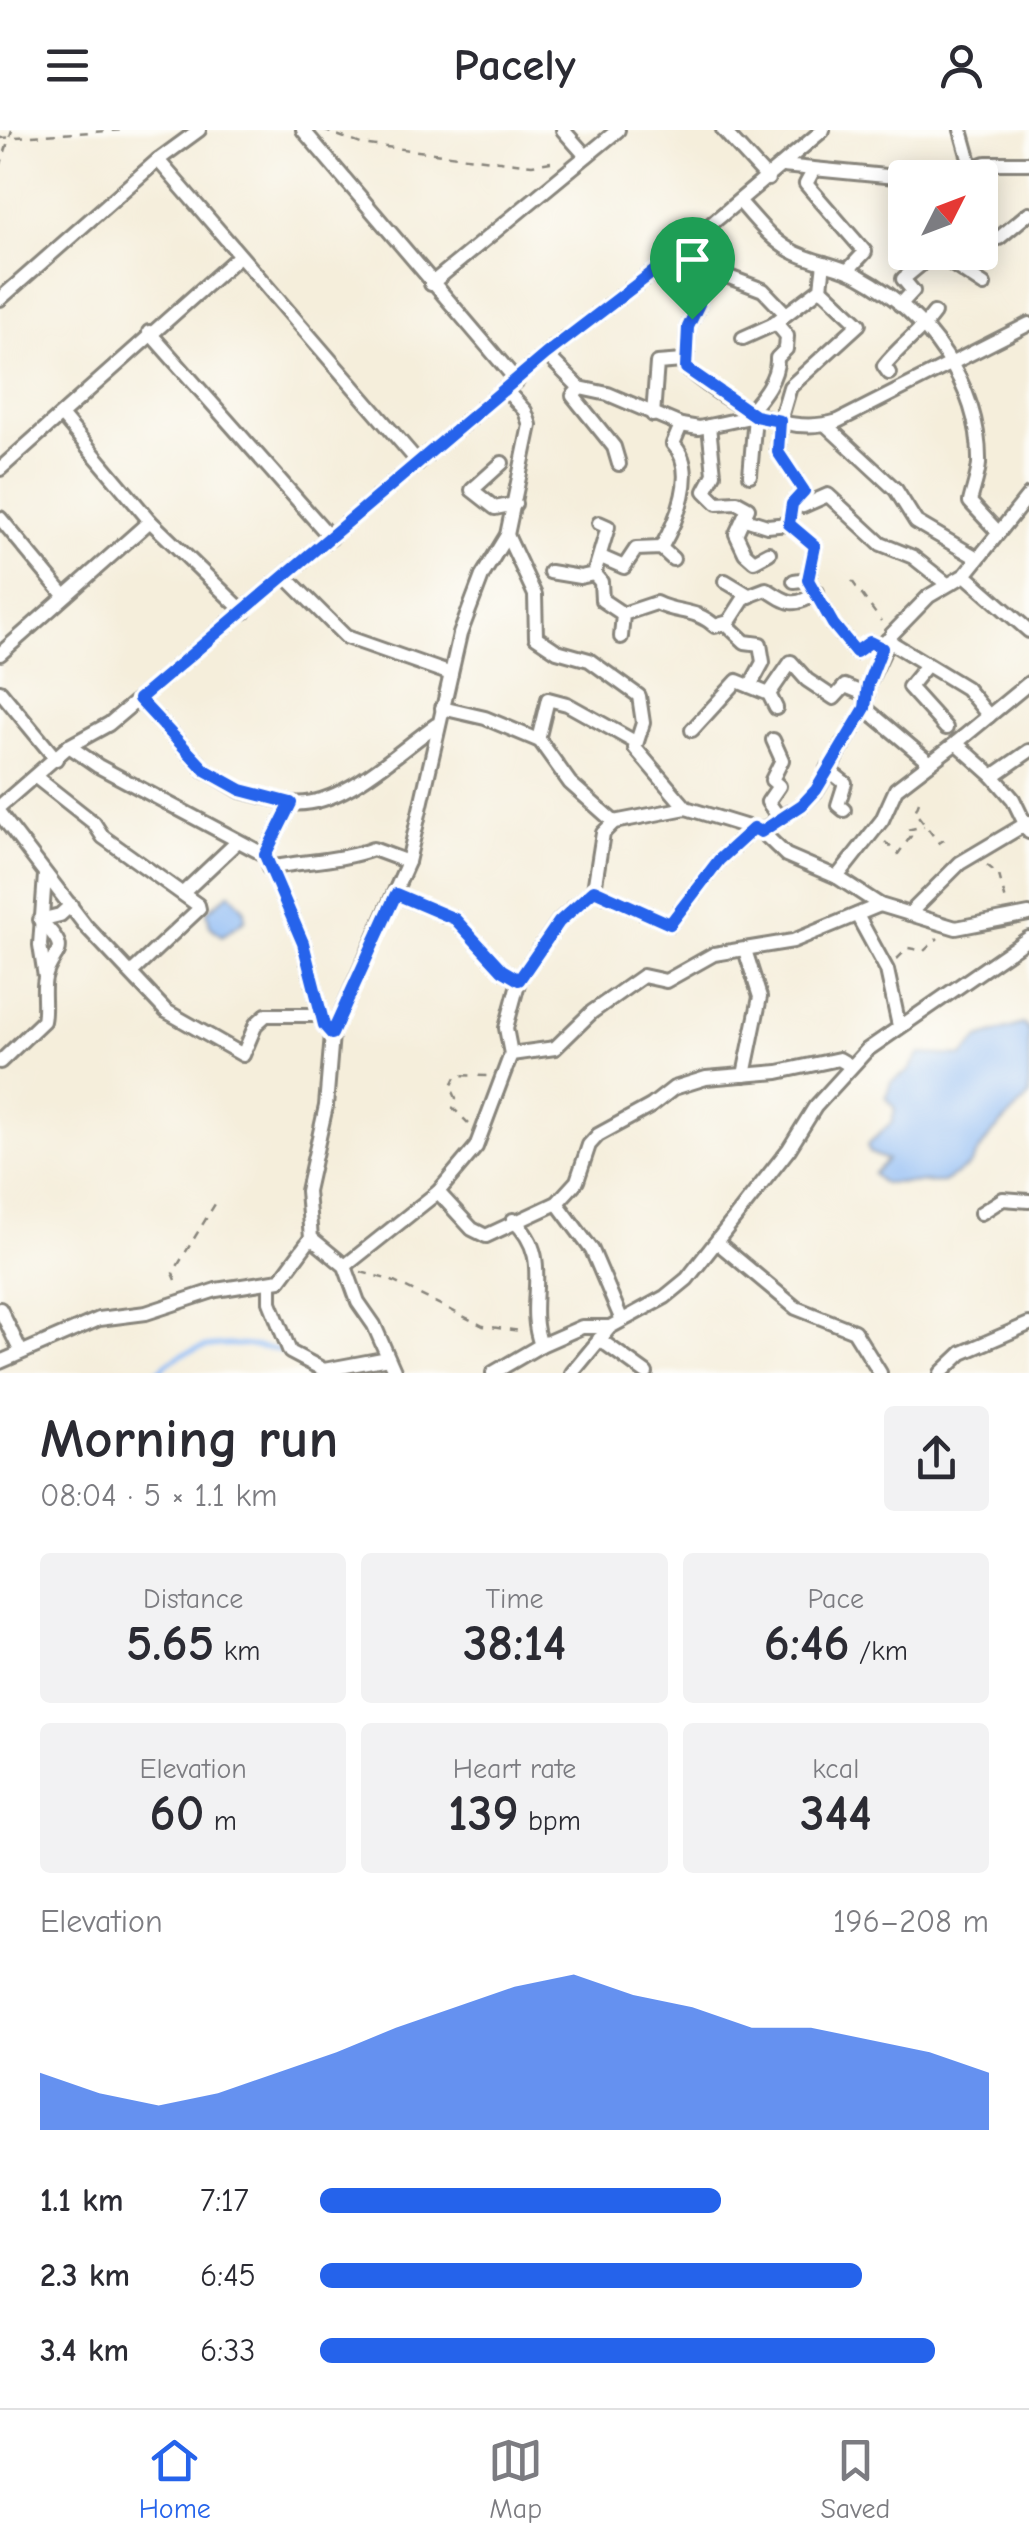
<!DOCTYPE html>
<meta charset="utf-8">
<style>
body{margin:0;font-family:"Comic Neue",sans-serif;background:#f2f2f3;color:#2b2b33;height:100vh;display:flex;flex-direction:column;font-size:38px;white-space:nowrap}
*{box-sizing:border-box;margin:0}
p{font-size:32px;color:#7c7c81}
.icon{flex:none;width:55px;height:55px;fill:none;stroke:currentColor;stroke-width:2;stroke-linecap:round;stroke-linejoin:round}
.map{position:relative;height:1243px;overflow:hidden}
.drawer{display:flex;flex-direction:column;background:#fff;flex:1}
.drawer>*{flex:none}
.needle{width:65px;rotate:48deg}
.controls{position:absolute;left:888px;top:30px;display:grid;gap:20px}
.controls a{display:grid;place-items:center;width:110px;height:110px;border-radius:10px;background:#fff;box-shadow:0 5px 25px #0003;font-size:50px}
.pin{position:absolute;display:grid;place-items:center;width:85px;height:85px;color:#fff;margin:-102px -42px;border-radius:50% 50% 50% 0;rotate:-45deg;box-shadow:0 0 10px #0007}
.pin .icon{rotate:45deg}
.round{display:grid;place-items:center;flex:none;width:105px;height:105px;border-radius:10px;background:#f2f2f3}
.overview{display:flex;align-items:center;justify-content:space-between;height:170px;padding:0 40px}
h1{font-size:55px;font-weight:700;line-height:75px}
.figures{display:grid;grid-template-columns:repeat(3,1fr);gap:15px;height:170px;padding:10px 40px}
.figures div{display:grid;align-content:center;border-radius:10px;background:#f2f2f3;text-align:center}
.figures b{font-size:50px;font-weight:700}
.figures small{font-size:28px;font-weight:400}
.figures p{font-size:28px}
.chart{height:280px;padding:20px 40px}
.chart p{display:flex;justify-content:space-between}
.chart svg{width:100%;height:180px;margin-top:10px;fill:#2563eb;opacity:.7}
ul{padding:0 40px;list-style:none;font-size:32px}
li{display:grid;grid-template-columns:160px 120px 1fr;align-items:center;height:75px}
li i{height:25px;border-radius:12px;background:#2563eb}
header{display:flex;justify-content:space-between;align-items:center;height:130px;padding:0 40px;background:#fff;font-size:45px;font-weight:700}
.menu{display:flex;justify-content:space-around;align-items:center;height:140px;border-top:2px solid #e1e1e2;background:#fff;font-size:28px;color:#7c7c81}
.menu a{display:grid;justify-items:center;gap:5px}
.menu .active{color:#2563eb}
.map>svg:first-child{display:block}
.water{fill:#89b8f4;stroke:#526a88;stroke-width:2.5}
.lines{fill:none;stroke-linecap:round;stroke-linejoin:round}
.stream{stroke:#89b8f4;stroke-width:5}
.street-casing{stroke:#88857c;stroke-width:18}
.path{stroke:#88857c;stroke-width:2.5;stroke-dasharray:8 8;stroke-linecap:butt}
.street{stroke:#fff;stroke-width:12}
.route-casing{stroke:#fff;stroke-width:20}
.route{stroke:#2563eb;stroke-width:12}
</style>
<header><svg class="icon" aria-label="menu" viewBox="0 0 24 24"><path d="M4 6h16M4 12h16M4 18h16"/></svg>Pacely<svg class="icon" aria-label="person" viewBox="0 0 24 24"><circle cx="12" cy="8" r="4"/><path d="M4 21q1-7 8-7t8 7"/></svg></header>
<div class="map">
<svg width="1029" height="1243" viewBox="0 0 1029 1243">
<rect width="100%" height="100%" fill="#fdfcf7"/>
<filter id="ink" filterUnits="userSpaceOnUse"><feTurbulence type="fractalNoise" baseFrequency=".01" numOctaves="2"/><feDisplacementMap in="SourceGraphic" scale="20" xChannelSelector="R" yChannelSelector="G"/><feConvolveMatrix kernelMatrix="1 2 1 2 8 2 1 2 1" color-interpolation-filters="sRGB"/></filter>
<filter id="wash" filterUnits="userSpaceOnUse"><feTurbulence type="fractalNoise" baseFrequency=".0048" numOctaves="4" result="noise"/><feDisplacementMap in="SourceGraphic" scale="40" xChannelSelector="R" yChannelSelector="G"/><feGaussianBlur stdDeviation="2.25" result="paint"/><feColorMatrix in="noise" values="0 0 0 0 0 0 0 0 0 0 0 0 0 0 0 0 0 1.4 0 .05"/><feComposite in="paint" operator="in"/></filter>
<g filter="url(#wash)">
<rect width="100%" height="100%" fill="#f5eedb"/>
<g class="water">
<path d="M 230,763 L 245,780 L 245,790 L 222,806 L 210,796 L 207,781 Z"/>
<path d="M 1023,894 L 1029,900 L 1029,966 L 989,1007 L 969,1036 L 943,1052 L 882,1053 L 873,1044 L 887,1030 L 870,1023 L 867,1015 L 892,992 L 895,979 L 886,967 L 891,952 L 908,942 L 920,924 L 963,926 L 979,908 Z"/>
</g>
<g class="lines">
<path class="stream" d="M 157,1243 C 191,1207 242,1212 287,1222"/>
</g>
</g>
<g filter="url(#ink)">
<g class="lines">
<defs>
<g id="street">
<path d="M 303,0 L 517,251"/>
<path d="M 563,0 L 586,26"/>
<path d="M 723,0 L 768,49"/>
<path d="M 961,0 L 971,36"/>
<path d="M 158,30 L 419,333"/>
<path d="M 783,36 L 906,48"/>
<path d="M 813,41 L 806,54 L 865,122 L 848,140"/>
<path d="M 945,48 L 986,33 L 1029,33"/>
<path d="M 740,72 C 755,88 770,109 790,120 C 812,133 839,134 861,147 C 927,183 981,256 979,334 C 978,346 973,359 970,372 L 998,402"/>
<path d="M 999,108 L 1029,83"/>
<path d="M 691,113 L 729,147 L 763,160 L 786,184"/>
<path d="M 934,122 L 984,155"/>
<path d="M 666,132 L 699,174 L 688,197 L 686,238 C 726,272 783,308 838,291 L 1029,194"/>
<path d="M 431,154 L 618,0"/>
<path d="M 821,158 L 859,194 L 790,257 L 780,291 L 778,322 L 804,361 L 797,368 L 803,376 L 828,365 L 881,414 L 913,427 L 947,454"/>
<path d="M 0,169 L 158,30 L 199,0"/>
<path d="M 900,175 L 913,161 L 903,149 L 920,135 L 925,122"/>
<path d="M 149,202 L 331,408"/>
<path d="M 743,208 L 772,195 L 821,158 L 824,133"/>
<path d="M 546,224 L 580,258 L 608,264 L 681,295 L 699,298 L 755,286 L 750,345"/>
<path d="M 889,243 L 884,236 C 899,216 919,204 934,183"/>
<path d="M 580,258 L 573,266 L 614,317 L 619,334"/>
<path d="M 749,282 C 762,267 778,248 777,228 L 786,219 L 787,206 L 775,192"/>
<path d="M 61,285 L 150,391 L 244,482"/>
<path d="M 653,285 L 657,233 L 683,231"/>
<path d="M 826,295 L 896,360 L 916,392 L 977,428"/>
<path d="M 709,296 L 714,344 L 705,361 L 717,373 L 737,372 L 748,378 L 736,404 L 745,423 L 754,431 L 769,423"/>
<path d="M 502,333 L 472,360 L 495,378 L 515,374"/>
<path d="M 0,339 L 238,127"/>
<path d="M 799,370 L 792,374 L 789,394 L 815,416 L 808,449"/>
<path d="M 0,388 L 63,464"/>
<path d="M 745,389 L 767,396 L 789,394"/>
<path d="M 507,405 L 535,465 L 536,507 L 557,521 L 589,530 L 639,566 L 643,593 L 635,618 L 686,678 L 761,701 L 786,725 L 837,747 L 880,775 L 956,798 L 1029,784"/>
<path d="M 661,418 C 676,392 699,340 673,314 L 681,295"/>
<path d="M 601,427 L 624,437 L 636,419 L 661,418 L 673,429"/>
<path d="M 550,442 L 580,447 L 594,444 L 608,397 L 599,393"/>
<path d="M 594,444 L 601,452 L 602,470 L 623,484"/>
<path d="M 965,445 L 1029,501"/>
<path d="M 286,447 L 346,507 L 451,544"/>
<path d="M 725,451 L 750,466"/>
<path d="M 794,451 L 808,449 L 833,494 L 856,522 L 870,512 L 882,518"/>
<path d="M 727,495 L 745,467 L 766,459 C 787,473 795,479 817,462"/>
<path d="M 621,507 L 623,484 L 656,473 C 678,484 695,478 715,496 L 725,493 L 745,512 L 760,514 L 763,532 L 750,556"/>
<path d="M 887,510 L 966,558 L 989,586"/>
<path d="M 0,524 L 150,391"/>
<path d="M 927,535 L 909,557 L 946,598"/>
<path d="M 0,561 L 56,629"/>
<path d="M 769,564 L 791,532 L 807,550 L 834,568 L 845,556 L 867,565"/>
<path d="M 139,569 L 205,640 L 241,661 L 291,673"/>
<path d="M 442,578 L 485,588 L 540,611 L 570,653 L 614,692"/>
<path d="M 865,578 L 928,631"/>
<path d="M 692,600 L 737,551 L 769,564 L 776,578"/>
<path d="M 538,610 L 548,569 L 567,574 L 635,612"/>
<path d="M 773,610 L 782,630 L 772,650 L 779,656 L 768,672 L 780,689"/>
<path d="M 956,613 L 1029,553"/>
<path d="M 69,616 L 98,636 L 265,725 L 303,813 L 324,895 L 332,904"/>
<path d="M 1029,621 L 993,646 L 1013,669 L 1029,702"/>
<path d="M 827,639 L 845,653 L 838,675 L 844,680"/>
<path d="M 37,648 L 94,693 L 103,707 L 198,775 L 199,779 L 132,842"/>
<path d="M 0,676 L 69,616 L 109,594 L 546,224 L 666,132 L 823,0"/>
<path d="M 0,684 L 85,795 L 166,881 L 243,925 L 256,894 L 266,885 L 321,885"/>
<path d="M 761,701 L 802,675 L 817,660 L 865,578 L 868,554 L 892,504 L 929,466 L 965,445 L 1029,365"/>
<path d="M 265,725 L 291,673 C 341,679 397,622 436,595"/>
<path d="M 269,738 C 303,731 341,731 373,719 L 408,732"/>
<path d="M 837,747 L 882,690 L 896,659 L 956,613 L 993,646"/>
<path d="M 594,760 L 670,794 L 719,730 L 753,699"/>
<path d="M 183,763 L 237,712"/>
<path d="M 395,764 L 455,789 L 502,840 L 519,850"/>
<path d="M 909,784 L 960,733 L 1029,692"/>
<path d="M 857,785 L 887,840 L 899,896"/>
<path d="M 45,847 L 40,815 L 45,745"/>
<path d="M 511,924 L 555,918 L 592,882 L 643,846 L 666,851 L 714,824 L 793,811 L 880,775"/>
<path d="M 0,932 L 43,891 C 46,877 42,861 45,848 C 52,818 75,825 40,790 L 60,785 L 71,775"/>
<path d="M 744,945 L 760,867 L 745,820"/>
<path d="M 438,1062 L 472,1099 L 486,1106 L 557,1073 L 577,1051 L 589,1015 L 598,1005 L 651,976 L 674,958 L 706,948 L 778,942 L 839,929 L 851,936"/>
<path d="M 557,1073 L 592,1120 L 621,1188"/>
<path d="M 981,1083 L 1003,1069 L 1029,1071"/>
<path d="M 513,1090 C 556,1130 523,1168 541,1215 L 582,1197 L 610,1197"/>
<path d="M 718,1113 L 796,1178 L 854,1201 L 880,1243"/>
<path d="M 345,1136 L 438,1062 L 476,1017 L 511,924 L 506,898 L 519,850 L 559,791 L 594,760 L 603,703 L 614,692 L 686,678"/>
<path d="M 270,1153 L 270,1172 L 290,1222 L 324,1240 L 388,1228"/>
<path d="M 0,1179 L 20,1220"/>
<path d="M 599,1209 L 646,1243"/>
<path d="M 0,1232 L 99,1189 L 146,1183 L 216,1160 L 280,1150 L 311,1108"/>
<path d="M 395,1243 L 374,1195 L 358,1172 L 345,1136 L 311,1108 L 307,1061 L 326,976 L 332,904 L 408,732 L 460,504 L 482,446 L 507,405 L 530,295 L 525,281 L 505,259"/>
<path d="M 493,1243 L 541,1215"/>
<path d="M 572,1243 L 610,1197 L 665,1167 L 687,1149 L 789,1019 L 815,977 L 867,920 L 1029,808"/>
<path d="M 941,1243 L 962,1223 L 1029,1194"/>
</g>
</defs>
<use href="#street" class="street-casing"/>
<g class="path">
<path d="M 323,0 L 361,14 L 532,35 L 557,31"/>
<path d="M 0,8 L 122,0"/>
<path d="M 0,37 L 12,0"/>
<path d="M 852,451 L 881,491"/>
<path d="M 919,672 L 915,682 L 939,713 L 950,706"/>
<path d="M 885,712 L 898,724 L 911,706 L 907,700 L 924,696"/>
<path d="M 987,735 L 999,745 L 1007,775"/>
<path d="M 897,829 L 908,818 L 924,821 L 938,808"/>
<path d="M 469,994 L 453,978 L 456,968 L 451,957 L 457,945 L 487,946"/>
<path d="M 361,1142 L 390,1150 L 483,1196 L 520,1201"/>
<path d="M 176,1150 L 173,1143 L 218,1069"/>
</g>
<use href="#street" class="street"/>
</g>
</g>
<g class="lines" filter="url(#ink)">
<defs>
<path id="route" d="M 666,132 L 699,174 L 688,197 L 686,238 L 755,286 L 780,291 L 778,322 L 804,361 L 792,374 L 789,394 L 815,416 L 808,450 L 833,494 L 856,522 L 870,512 L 882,518 L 868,554 L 865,578 L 816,660 L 802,675 L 761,702 L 754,698 L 719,730 L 670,794 L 594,760 L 559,792 L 519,850 L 502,840 L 455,789 L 396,764 L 332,904 L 324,895 L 303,813 L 265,725 L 291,673 L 241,660 L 205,640 L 139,569 L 546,224 Z"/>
</defs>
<use href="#route" class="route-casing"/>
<use href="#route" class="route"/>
</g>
</svg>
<div class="controls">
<a><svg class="needle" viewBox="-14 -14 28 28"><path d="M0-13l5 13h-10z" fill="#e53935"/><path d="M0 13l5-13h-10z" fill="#7c7c81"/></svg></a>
</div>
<div class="pin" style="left:692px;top:189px;background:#1e9e55"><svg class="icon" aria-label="arrive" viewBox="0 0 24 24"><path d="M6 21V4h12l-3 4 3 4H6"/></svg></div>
</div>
<section class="drawer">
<div class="overview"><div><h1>Morning run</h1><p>08:04 · 5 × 1.1 km</p></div><a class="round"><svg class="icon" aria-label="share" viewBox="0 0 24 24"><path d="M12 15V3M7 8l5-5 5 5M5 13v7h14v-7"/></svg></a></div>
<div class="figures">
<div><p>Distance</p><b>5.65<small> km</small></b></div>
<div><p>Time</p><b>38:14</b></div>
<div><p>Pace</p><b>6:46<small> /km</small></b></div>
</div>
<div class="figures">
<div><p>Elevation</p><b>60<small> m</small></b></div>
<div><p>Heart rate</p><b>139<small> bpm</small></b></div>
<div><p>kcal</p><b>344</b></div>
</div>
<div class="chart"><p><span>Elevation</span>196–208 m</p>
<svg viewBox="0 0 160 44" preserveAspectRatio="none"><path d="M0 44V30L10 35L20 38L30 35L40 30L50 25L60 19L70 14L80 9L90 6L100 11L110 14L120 19L130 19L140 22L150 25L160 30V44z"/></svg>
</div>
<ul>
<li><b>1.1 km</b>7:17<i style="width:60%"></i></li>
<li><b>2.3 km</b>6:45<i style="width:81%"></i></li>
<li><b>3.4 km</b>6:33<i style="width:92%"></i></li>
</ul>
</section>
<nav class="menu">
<a class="active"><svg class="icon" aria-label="home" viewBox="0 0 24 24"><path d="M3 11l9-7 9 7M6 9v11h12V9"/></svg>Home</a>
<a><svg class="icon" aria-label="map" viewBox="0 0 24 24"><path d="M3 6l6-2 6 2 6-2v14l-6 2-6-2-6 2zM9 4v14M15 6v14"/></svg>Map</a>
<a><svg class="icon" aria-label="saved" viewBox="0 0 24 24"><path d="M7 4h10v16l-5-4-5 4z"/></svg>Saved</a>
</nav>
